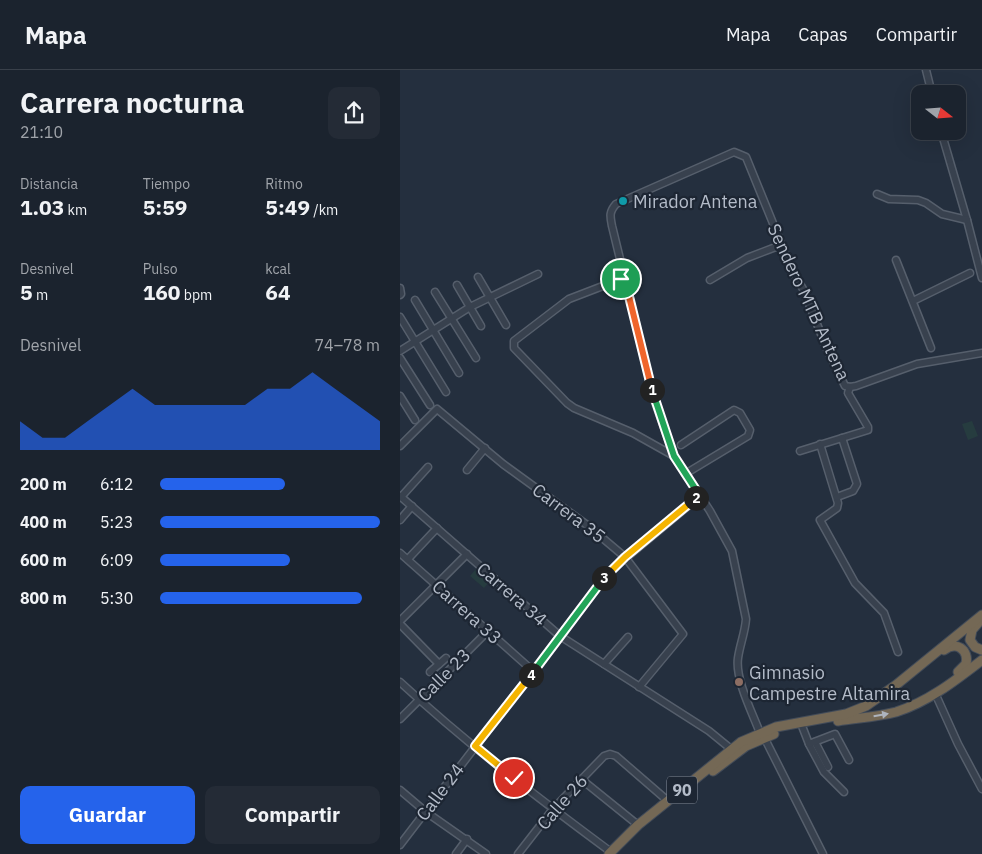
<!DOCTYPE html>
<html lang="es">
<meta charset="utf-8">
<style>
body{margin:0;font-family:"IBM Plex Sans",sans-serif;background:#242b36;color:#f1f3f6;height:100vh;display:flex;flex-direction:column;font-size:19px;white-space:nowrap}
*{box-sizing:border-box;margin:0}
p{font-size:16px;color:#a0a4aa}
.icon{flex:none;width:28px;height:28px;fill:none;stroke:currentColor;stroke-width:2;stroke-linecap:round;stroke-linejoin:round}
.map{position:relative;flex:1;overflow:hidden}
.panel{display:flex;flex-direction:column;background:#1b232e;width:400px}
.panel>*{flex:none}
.needle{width:32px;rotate:107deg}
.fabs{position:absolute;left:511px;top:15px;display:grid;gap:10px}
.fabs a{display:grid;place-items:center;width:55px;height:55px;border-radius:10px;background:#1b232e;box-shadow:0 5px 20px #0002,0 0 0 1px #39404a;font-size:25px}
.pin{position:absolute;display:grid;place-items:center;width:42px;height:42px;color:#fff;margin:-21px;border:2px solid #fff;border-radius:50%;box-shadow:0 1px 5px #0007}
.km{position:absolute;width:25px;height:25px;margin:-12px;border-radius:50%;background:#222;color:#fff;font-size:14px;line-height:25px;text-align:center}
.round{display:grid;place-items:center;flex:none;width:52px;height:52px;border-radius:10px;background:#242b36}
.overview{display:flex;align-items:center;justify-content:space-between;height:85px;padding:0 20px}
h1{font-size:28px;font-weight:700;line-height:38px}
.metrics{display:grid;grid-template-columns:repeat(3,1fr);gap:8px;height:85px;padding:5px 20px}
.metrics div{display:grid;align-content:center}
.metrics b{font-size:21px;font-weight:700}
.metrics small{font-size:14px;font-weight:400}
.metrics p{font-size:14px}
.chart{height:140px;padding:10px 20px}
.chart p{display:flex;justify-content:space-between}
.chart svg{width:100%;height:90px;margin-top:5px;fill:#2563eb;opacity:.7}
.action{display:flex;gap:10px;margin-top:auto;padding:10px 20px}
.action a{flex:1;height:58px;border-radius:10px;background:#2563eb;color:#fff;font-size:20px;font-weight:700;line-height:58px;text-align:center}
.action a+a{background:#242b36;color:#f1f3f6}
ul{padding:0 20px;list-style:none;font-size:16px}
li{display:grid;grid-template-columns:80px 60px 1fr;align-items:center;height:38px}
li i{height:12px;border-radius:6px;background:#2563eb}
header{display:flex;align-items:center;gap:30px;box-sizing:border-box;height:70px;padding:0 25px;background:#1b232e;border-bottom:1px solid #39404a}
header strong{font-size:24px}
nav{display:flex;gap:28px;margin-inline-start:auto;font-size:18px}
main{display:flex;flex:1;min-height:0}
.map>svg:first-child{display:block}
.green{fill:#263c3f}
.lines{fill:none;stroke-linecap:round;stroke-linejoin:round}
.minor-casing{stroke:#565f6c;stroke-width:9}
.highway-casing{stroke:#434c59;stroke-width:11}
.minor{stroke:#38414e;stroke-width:6}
.highway{stroke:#746855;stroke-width:9}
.oneway{fill:#aeb4bd}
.split-1-casing{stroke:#fff;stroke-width:10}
.split-2-casing{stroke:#fff;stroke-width:10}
.split-3-casing{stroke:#fff;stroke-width:10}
.split-4-casing{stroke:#fff;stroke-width:10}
.split-5-casing{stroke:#fff;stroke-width:10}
.split-1{stroke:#f0652b;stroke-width:6}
.split-2{stroke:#22a559;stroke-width:6}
.split-3{stroke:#f5b400;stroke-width:6}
.split-4{stroke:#22a559;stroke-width:6}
.split-5{stroke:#f5b400;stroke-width:6}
.culture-dot{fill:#0f9aa8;stroke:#1d2633;stroke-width:2}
.education-dot{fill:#8d6e63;stroke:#1d2633;stroke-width:2}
.labels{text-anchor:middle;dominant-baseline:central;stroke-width:4.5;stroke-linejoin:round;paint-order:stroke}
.shield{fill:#1d2633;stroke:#878f9c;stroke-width:1}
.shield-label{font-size:16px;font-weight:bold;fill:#b4bcc9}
.poi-label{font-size:18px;fill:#b4bcc9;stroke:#1d2633;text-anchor:start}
.street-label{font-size:18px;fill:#b4bcc9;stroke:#1d2633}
</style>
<header>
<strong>Mapa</strong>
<nav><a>Mapa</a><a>Capas</a><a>Compartir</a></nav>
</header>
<main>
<section class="panel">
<div class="overview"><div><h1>Carrera nocturna</h1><p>21:10</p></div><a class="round"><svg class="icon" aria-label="share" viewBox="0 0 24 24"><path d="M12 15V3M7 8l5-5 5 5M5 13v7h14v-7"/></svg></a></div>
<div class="metrics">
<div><p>Distancia</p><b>1.03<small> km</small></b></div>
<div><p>Tiempo</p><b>5:59</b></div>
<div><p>Ritmo</p><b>5:49<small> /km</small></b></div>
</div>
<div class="metrics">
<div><p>Desnivel</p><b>5<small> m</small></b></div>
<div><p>Pulso</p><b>160<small> bpm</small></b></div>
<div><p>kcal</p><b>64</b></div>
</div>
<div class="chart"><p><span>Desnivel</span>74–78 m</p>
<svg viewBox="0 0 160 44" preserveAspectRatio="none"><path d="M0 44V30L10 38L20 38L30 30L40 22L50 14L60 22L70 22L80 22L90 22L100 22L110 14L120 14L130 6L140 14L150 22L160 30V44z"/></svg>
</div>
<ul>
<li><b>200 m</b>6:12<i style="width:57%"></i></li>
<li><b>400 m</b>5:23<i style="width:100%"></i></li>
<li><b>600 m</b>6:09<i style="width:59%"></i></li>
<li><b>800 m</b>5:30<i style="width:92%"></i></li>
</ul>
<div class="action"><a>Guardar</a><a>Compartir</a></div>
</section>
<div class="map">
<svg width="582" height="784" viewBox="0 0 582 784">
<rect width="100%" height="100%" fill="#242f3e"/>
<g class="green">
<path d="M 572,351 L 578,366 L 568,370 L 562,354 Z"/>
<path d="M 76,499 L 90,511 L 84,518 L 70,506 Z"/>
</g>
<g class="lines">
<defs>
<g id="minor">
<path d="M 526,0 L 532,24"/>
<path d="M 541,61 L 567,150 L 582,208"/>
<path d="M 477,124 L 489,129 L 518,130 L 526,133 L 542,144 L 567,150"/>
<path d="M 496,190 L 531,278"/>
<path d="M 225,206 L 221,209 L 169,229 L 114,271 L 114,278 L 167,333 L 174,338 L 233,363 L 274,386"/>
<path d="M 78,207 L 106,255"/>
<path d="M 310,210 L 347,188 L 381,175"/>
<path d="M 57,215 L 81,256"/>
<path d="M 0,218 L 1,224 L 0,225"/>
<path d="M 35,222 L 76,288"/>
<path d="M 15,230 L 59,303"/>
<path d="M 513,231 L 570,203"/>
<path d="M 0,247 L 46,322"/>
<path d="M 0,281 L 70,237 L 138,204"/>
<path d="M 0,288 L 30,335"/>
<path d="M 0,326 L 15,350"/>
<path d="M 420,374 L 438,433 L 437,438 L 420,450 L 455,513 L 484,543 L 498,582"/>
<path d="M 281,375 L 334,340 L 340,343 L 350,360 L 348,366 L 285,404"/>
<path d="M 0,376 L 37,339 L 103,394 L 187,455 L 225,487 L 283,564 L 239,617"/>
<path d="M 400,381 L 468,360 L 468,357 L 448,323 L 450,317"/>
<path d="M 67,400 L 85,378"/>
<path d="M 0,426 L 160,566 L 309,661 L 331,679"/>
<path d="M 1,427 L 28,397"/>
<path d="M 437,427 L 453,421 L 457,414 L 442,368"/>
<path d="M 0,450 L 12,436"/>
<path d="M 0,483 L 133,601"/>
<path d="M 8,489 L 37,458"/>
<path d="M 0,551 L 67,484"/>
<path d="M 0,554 L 39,594"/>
<path d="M 204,594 L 228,567"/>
<path d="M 30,602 L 46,588"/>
<path d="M 0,612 C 66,673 138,728 211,782"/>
<path d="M 535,623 L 558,674 L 582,719"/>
<path d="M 0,649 L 88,561"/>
<path d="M 402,656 L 409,674 L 424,702 L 444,722"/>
<path d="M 360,663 C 352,642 335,609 338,588 C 340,574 345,563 346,549 L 332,481 L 310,441 L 274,386 L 254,329 L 212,156 C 210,146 209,142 216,134 L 334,82 L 346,87 L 392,200 L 403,219 L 427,279 L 445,316 L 450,317 L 456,316 L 517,294 L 582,283"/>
<path d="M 364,667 L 423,784"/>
<path d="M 415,672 L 428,697"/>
<path d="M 409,674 L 435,664 L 449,690"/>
<path d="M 181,709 L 238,755"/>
<path d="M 0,720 L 26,742 L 86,784"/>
<path d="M 0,775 L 209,502 L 300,426"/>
<path d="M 56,784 L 67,769"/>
<path d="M 118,784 L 153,739 L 204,686 L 210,684 L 216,686 L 268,731"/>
</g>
<g id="highway">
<path d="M 578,553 L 572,560 L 570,570 L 575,577 L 582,580"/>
<path d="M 544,580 C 556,571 569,579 566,594 L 558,602"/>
<path d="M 438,651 C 457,648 477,647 496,642 C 528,632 556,610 582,590"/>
<path d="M 313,701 L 346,676 L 374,664"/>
<path d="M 209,784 L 238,755 L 341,672 L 376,657 L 446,644 L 466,636 L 496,615 L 582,545"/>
</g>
</defs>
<use href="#minor" class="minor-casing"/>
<use href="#highway" class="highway-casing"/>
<use href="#minor" class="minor"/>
<use href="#highway" class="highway"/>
</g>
<defs><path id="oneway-solid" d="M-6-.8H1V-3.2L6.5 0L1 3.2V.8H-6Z" transform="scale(1.25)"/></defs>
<use class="oneway" href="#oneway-solid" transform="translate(481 645) rotate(-10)"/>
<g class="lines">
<defs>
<path id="split-1" d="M 221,209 L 224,206 L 252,320"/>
<path id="split-2" d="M 252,320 L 274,386 L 300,426 L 296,428"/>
<path id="split-3" d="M 204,508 L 225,487 L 296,428"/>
<path id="split-4" d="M 131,605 L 204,508"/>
<path id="split-5" d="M 114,708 L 75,676 L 131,605"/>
</defs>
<use href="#split-1" class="split-1-casing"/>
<use href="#split-2" class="split-2-casing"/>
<use href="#split-3" class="split-3-casing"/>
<use href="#split-4" class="split-4-casing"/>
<use href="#split-5" class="split-5-casing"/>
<use href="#split-1" class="split-1"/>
<use href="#split-2" class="split-2"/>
<use href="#split-3" class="split-3"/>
<use href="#split-4" class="split-4"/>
<use href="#split-5" class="split-5"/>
</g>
<circle class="culture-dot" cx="223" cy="131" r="5"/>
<circle class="education-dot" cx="339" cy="612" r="5"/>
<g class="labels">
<rect class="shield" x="267" y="706.5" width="30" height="27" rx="4"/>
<g class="shield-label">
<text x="282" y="720">90</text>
</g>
<g class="poi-label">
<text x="233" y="131">Mirador Antena</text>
<text x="349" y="602">Gimnasio<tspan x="349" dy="21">Campestre Altamira</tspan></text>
</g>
<g class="street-label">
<text transform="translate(409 232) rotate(65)">Sendero MTB Antena</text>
<text transform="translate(169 443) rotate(37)">Carrera 35</text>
<text transform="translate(112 524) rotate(41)">Carrera 34</text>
<text transform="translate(67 542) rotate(42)">Carrera 33</text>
<text transform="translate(44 605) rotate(-45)">Calle 23</text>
<text transform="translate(40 722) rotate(-53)">Calle 24</text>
<text transform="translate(162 732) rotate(-49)">Calle 26</text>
</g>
</g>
</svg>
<div class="fabs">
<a><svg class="needle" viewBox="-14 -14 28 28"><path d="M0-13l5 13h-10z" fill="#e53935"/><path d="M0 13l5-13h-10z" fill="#a0a4aa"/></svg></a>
</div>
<div class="pin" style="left:221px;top:209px;background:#1e9e55"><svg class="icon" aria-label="arrive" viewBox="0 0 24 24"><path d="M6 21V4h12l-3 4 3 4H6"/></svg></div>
<div class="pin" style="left:114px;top:708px;background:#d93025"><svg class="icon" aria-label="check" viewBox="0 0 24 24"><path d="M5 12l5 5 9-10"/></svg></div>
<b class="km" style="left:252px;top:320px">1</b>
<b class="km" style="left:296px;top:428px">2</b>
<b class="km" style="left:204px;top:508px">3</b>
<b class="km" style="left:131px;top:605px">4</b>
</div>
</main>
